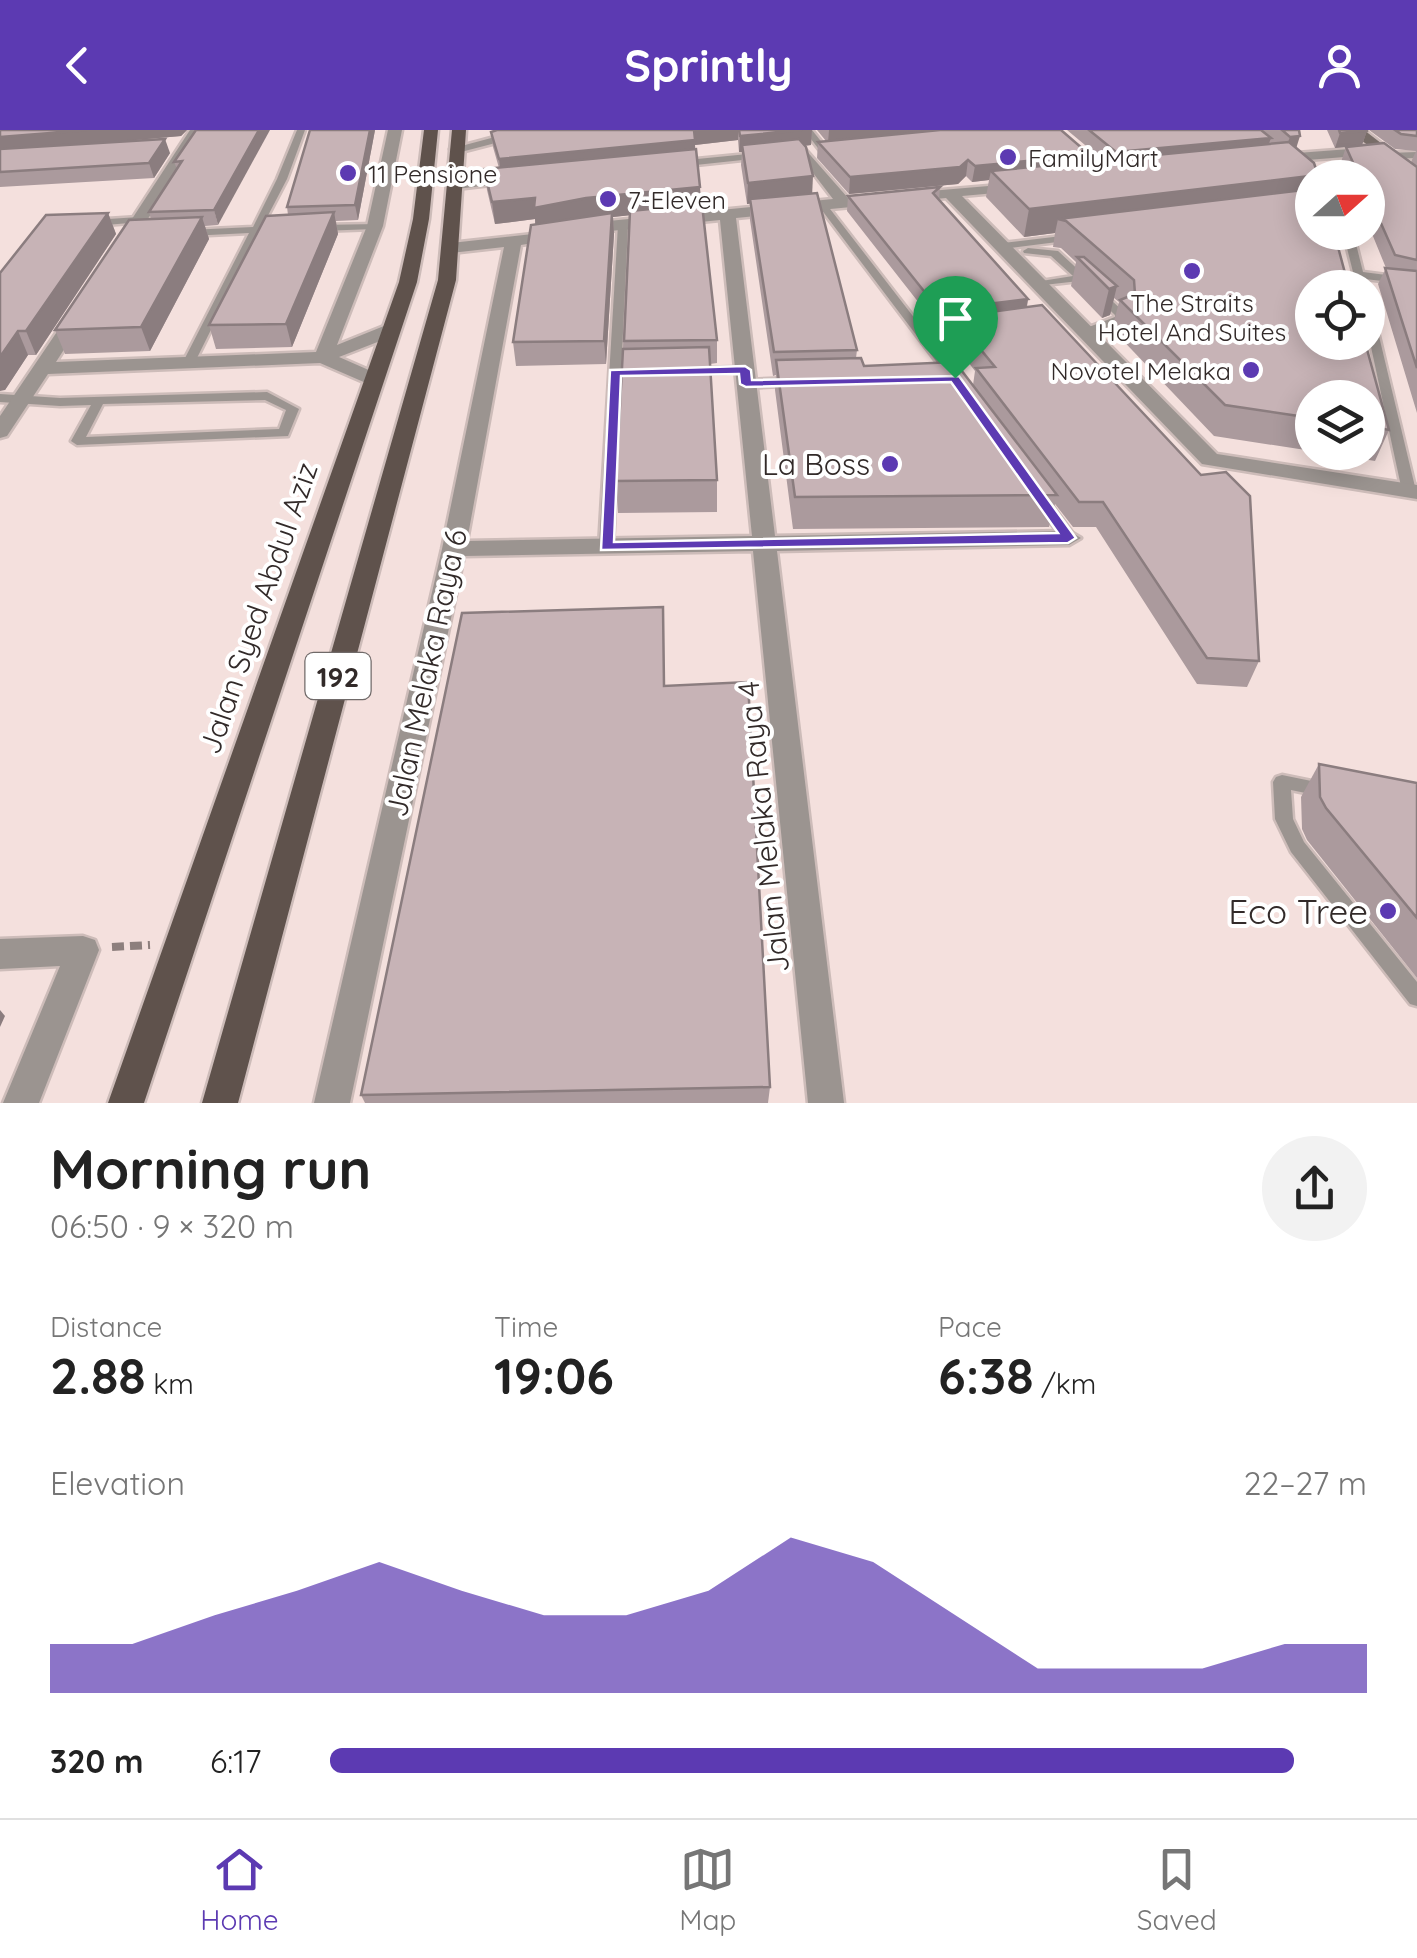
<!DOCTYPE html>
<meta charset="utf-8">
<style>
body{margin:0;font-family:Quicksand,sans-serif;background:#f2f2f2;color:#222;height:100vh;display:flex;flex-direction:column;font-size:38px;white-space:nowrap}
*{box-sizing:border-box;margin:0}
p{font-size:32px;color:#767676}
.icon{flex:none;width:55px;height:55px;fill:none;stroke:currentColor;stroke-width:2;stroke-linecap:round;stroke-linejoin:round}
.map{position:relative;height:973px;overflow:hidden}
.drawer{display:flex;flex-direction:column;background:#fff;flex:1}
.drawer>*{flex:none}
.needle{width:65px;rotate:69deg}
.fabs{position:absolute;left:1295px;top:30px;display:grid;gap:20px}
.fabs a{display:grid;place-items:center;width:90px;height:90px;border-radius:50%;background:#fff;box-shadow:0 5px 25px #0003;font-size:50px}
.pin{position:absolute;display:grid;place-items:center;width:85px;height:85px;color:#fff;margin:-102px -42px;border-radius:50% 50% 50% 0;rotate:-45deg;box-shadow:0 0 10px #0007}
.pin .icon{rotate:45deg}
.round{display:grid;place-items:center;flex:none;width:105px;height:105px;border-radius:52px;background:#f2f2f2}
.summary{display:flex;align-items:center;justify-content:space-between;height:170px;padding:0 50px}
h1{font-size:55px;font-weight:700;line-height:75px}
.figures{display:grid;grid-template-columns:repeat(3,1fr);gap:15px;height:170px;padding:10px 50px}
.figures div{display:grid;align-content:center}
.figures b{font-size:50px;font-weight:700}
.figures small{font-size:28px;font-weight:400}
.figures p{font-size:28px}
.chart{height:280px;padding:20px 50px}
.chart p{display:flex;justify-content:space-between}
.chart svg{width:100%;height:180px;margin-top:10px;fill:#5c3ab2;opacity:.7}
ul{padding:0 50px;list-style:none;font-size:32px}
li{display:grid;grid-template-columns:160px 120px 1fr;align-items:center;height:75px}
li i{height:25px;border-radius:12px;background:#5c3ab2}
header{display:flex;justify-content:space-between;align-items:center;height:130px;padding:0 50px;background:#5c3ab2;color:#fff;font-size:45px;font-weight:700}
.menu{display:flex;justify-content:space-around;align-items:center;height:140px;border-top:2px solid #e0e0e0;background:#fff;font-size:28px;color:#767676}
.menu a{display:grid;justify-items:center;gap:5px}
.menu .on{color:#5c3ab2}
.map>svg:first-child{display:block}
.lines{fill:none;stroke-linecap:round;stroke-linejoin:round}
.lane-casing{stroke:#cdbcb9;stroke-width:5}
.street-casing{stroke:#cdbcb9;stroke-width:5}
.secondary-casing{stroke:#cdbcb9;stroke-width:5}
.primary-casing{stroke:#cdbcb9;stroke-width:5}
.path{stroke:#8d7f7d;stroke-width:8;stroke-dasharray:12 6;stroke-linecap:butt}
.lane{fill:#9b9490;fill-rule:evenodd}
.street{fill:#9b9490;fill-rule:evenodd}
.secondary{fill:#786d68;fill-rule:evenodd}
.primary{fill:#5f524c;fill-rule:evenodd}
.wall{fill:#ab9a9d}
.shaded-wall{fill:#8b7d7f}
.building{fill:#c7b3b6;stroke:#8b7d7f;stroke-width:2.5}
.route{fill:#5c3ab2;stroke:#fff;stroke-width:2.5;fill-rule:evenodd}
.poi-dot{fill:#5c3ab2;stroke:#fff;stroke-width:4}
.labels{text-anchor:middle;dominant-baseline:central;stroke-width:8;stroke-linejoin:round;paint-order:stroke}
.far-poi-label{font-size:25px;fill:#322a29;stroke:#fff;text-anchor:start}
.shield{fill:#fff;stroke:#706a69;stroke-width:2.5}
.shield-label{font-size:28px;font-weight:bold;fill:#322a29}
.poi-label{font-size:30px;fill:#322a29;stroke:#fff;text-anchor:end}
.street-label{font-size:30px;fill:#322a29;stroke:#fff}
.near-poi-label{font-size:35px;fill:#322a29;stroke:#fff;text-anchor:end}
</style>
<header><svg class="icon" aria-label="back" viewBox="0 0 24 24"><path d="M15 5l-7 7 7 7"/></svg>Sprintly<svg class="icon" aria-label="person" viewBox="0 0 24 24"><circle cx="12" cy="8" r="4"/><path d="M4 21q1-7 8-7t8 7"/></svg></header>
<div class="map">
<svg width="1417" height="973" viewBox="0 0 1417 973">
<rect width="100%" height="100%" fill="#f4e0dd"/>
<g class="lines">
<defs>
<g id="lane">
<path d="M 297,0 L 305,0 L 287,49 L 262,97 L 266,100 L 259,103 L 195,232 L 193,234 L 185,234 L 183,232 L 249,103 L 189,106 L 184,103 L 189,100 L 253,97 L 277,49 Z"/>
<path d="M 804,0 L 812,0 L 828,20 L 827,22 L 821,22 Z"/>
<path d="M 1417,22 L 1417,28 L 1388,29 L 1384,26 L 1388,23 Z"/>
<path d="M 758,23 L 761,24 L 761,28 L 677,37 L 673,34 L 677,31 Z"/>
<path d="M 505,48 L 508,49 L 508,53 L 456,59 L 451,56 L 456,53 Z"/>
<path d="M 821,75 L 827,75 L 926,203 L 976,198 L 976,202 L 931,209 L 961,249 L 959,251 L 951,251 L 821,79 Z"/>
<path d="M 139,87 L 144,90 L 142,92 L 93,96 L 88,93 L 93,90 Z"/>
<path d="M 623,92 L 628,95 L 613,417 L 606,421 L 599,417 L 618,95 Z"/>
<path d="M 378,94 L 380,96 L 375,99 L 319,101 L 314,98 L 319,95 Z"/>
<path d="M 1343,102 L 1353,102 L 1363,142 L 1417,149 L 1417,155 L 1365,149 L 1367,158 L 1357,158 Z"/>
<path d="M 1070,105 L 1075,108 L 1073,110 L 1003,119 L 998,116 L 1003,113 Z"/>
<path d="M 1028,118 L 1058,121 L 1124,182 L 1124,191 L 1089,204 L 1081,204 L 1081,200 L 1115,187 L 1115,185 L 1079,151 L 1035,156 L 1035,152 L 1073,146 L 1051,126 L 1024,123 L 1023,121 Z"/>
<path d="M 1368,178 L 1373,181 L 1416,361 L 1409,365 L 1402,361 L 1368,203 Z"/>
<path d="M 745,237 L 751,240 L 749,242 L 694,244 L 688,241 L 694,238 Z"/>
<path d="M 796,248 L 802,252 L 800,255 L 746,258 L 740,254 L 746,250 Z"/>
<path d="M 267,262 L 299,279 L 288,306 L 77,315 L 71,311 L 91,275 L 60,276 L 0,272 L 0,264 L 60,268 ZM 265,270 L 286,280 L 279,299 L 86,307 L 103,274 Z"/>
<path d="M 1041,366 L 1046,367 L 1074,405 L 1076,408 L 1074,411 L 1064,411 L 1034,370 Z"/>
<path d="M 1282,645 L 1331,655 L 1334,660 L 1331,665 L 1325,667 L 1291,660 L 1293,689 L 1304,712 L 1417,852 L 1417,876 L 1410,874 L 1291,722 L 1275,689 L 1273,652 L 1276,647 Z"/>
</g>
<g id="street">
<path d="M 190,0 L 204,0 L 127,122 L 115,122 L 113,118 Z"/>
<path d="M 388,0 L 402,0 L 383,96 L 337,215 L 384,196 L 398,196 L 398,204 L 339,227 L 380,245 L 380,253 L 366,253 L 320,233 L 48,244 L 7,306 L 0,308 L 0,286 L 71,181 L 86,185 L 56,232 L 316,222 L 367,96 Z"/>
<path d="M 521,0 L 546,0 L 457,23 L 450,19 Z"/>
<path d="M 1376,17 L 1381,18 L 1381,24 L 1271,33 L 1264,29 L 1271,25 Z"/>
<path d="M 804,18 L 848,68 L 1023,53 L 1026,56 L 1018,61 L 962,66 L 1217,324 L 1417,355 L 1417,369 L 1202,334 L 946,68 L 736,88 L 775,406 L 1069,401 L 1081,408 L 1069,415 L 777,421 L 844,973 L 808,973 L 753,421 L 464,426 L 350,973 L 314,973 L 442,419 L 504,117 L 451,123 L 443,118 L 451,113 L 560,101 L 588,93 L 833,69 L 797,22 ZM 720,90 L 752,406 L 467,411 L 521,115 L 590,103 Z"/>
<path d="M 83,806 L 95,810 L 99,820 L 39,973 L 3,973 L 60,836 L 0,839 L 0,809 Z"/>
</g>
<path id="secondary" d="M 1348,0 L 1364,0 L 1417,41 L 1417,53 Z"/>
<g id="primary">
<path d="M 424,0 L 438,0 L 429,89 L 417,152 L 144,973 L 108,973 L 399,152 L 413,89 Z"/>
<path d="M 452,0 L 466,0 L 456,150 L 238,973 L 202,973 L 438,150 Z"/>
</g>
</defs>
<use href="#lane" class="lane-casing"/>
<use href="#street" class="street-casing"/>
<use href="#secondary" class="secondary-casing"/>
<use href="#primary" class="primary-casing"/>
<path class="path" d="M 112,817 L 150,815"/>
<use href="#lane" class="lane"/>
<use href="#street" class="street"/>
<use href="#secondary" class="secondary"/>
<use href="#primary" class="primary"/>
</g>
<g class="wall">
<path d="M 0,0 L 187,0 L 181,6 L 101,13 L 170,23 L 154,48 L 0,57 Z"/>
<path d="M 195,0 L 218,95 L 205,96 L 209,109 L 150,221 L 65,224 L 55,200 L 151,89 L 149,82 L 177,39 L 174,32 Z"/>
<path d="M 375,0 L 358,90 L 336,91 L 338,104 L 292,217 L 216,219 L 209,195 L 288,85 L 287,77 Z"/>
<path d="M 497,0 L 812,0 L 811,15 L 804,16 L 812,63 L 857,220 L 856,228 L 864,236 L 973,255 L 975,241 L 951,210 L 953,194 L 937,196 L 847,81 L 848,66 L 940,57 L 939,70 L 1028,169 L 1027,177 L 1259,531 L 1247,557 L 1197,554 L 1096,397 L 1073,397 L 1055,374 L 1049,397 L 793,399 L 775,260 L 776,245 L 773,246 L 750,90 L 750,73 L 747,74 L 741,35 L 742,22 L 739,22 L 738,10 L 695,15 L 717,210 L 717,233 L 710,234 L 717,350 L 717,382 L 618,383 L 616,351 L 630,85 L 613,87 L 614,104 L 606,234 L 516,236 L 513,212 L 535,94 L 535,89 L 495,94 L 487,60 L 484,39 L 499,38 L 493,17 L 491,2 Z"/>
<path d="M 817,0 L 1061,0 L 1088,31 L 1103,30 L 1067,0 L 1299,0 L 1296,18 L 1312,48 L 1312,102 L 1389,300 L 1375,331 L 1321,322 L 1368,322 L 1368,268 L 1312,268 L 1312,321 L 1214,306 L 1112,199 L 1119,172 L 1114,168 L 1110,185 L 1102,188 L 1071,156 L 1076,132 L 1061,118 L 1053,117 L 1055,103 L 1024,107 L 986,67 L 989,50 L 972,52 L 966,46 L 958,54 L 849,64 L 817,28 L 818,12 L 826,11 Z"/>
<path d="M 1327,0 L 1367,0 L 1362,15 L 1411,32 L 1416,21 L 1395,19 L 1369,0 L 1417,0 L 1417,283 L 1378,154 L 1386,138 L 1368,94 L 1368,48 L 1348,48 L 1341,32 L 1346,17 L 1335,18 Z"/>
<path d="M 108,83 L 116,104 L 36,225 L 28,225 L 5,260 L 0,143 Z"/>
<path d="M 665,556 L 770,957 L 768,973 L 365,973 L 361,965 Z"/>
<path d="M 1319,634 L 1417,653 L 1417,848 L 1307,710 L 1302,699 L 1301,667 Z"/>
</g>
<g class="shaded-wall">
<path d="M 88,0 L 187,0 L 181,6 L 0,22 L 0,7 Z"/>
<path d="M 259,0 L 270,0 L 218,95 L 214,80 Z"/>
<path d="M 370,0 L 375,0 L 358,90 L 355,75 Z"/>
<path d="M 694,0 L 738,0 L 738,10 L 695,15 L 695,26 L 501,45 L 499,29 Z"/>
<path d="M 801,0 L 812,0 L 811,15 L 743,22 L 742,15 L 742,22 L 739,22 L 740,6 Z"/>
<path d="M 829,0 L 965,0 L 828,13 Z"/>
<path d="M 1367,1 L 1362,15 L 1335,18 L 1340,3 Z"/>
<path d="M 1300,6 L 1295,22 L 1284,22 L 1290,7 Z"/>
<path d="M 1271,8 L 1265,24 L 1112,38 L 1116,22 Z"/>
<path d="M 165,9 L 170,23 L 154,48 L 149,33 Z"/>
<path d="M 1090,25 L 1086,41 L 991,41 L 989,50 L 972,52 L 975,36 Z"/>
<path d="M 968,30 L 966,46 L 958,54 L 849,64 L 850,47 Z"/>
<path d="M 1318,45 L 1317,48 L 1312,48 L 1312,60 L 1066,91 L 1058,89 L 1055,103 L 1024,107 L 1029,79 Z"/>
<path d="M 813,46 L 812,67 L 747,74 L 748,53 Z"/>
<path d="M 700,57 L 701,78 L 613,87 L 614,104 L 606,234 L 604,211 L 536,100 L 535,89 L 495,94 L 492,72 L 535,68 L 586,68 Z"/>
<path d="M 334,82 L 338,104 L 292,217 L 286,194 Z"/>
<path d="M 108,83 L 116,104 L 36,225 L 26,201 Z"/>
<path d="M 202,87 L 209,109 L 150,221 L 141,197 Z"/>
<path d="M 1117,156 L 1110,185 L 1102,188 L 1109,159 Z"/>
<path d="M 1028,169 L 1025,185 L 954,187 L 953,194 L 937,196 L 939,180 Z"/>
<path d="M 18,201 L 28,225 L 5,260 L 0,261 L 0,227 Z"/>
<path d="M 0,880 L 5,886 L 0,897 Z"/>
</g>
<g class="building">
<path d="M 0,0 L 88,0 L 0,7 Z"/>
<path d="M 196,0 L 259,0 L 214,80 L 149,82 L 182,31 L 174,32 Z"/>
<path d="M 310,0 L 370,0 L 355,75 L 287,77 Z"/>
<path d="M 497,0 L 694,0 L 695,10 L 499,29 L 491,2 Z"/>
<path d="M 739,0 L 802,0 L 740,6 Z"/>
<path d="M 940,0 L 1061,0 L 1090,25 L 975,36 L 968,30 L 960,37 L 850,47 L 818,12 Z"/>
<path d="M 1089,0 L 1261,0 L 1271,8 L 1116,22 Z"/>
<path d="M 1282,0 L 1299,0 L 1300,6 L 1290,7 Z"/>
<path d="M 1339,0 L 1367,0 L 1367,1 L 1340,3 Z"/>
<path d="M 1395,0 L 1417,0 L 1417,6 L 1401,4 Z"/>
<path d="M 165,9 L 149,33 L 0,42 L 0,19 Z"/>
<path d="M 799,9 L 806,17 L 813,46 L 748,53 L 742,15 Z"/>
<path d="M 1289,12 L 1314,33 L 1318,45 L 1029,79 L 991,41 Z"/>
<path d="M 1384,13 L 1417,37 L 1417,130 L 1395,125 L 1368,64 L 1368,48 L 1360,48 L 1346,17 Z"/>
<path d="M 696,19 L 700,57 L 586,68 L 534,78 L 535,68 L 492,72 L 484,39 Z"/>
<path d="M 940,57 L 933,63 L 1028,169 L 939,180 L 848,66 Z"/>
<path d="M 1312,59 L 1312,102 L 1334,102 L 1349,158 L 1312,158 L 1312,212 L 1365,212 L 1389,300 L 1368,296 L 1368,268 L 1312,268 L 1312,288 L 1225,275 L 1120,170 L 1135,164 L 1134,150 L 1066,91 L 1058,89 Z"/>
<path d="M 817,63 L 857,220 L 774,222 L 750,69 Z"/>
<path d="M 702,74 L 717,210 L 624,211 L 630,81 Z"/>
<path d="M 334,82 L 286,194 L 209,195 L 266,86 Z"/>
<path d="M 108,83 L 26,201 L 18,201 L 0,227 L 0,143 L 46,85 Z"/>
<path d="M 612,83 L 604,211 L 513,212 L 531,95 Z"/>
<path d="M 202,87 L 141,197 L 55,200 L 129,90 Z"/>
<path d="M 1077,127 L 1084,127 L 1117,156 L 1109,159 Z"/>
<path d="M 1385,138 L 1417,141 L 1417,238 Z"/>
<path d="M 1042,175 L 1201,345 L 1226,342 L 1250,366 L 1259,531 L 1207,528 L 1103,372 L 1079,372 L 976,238 L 995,237 L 954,187 Z"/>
<path d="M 709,217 L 717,350 L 616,351 L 623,219 Z"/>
<path d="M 861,228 L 864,236 L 955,232 L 1057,365 L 795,367 L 776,230 Z"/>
<path d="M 663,477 L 664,556 L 748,552 L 770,957 L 361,965 L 462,483 Z"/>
<path d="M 1319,634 L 1417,653 L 1417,788 L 1326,678 L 1320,667 Z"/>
</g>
<path class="route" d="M 745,236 L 751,240 L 752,250 L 959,246 L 1076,408 L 1068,413 L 601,420 L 610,240 ZM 739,244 L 740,254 L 746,257 L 951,252 L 1058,403 L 614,412 L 621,246 Z"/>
<g class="poi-dot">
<circle cx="1008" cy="27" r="10"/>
<circle cx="348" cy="43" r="10"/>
<circle cx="608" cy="69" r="10"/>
<circle cx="1192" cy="141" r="10"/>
<circle cx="1251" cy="240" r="10"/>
<circle cx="890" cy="334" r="10"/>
<circle cx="1388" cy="781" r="10"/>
</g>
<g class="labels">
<g class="far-poi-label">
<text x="1028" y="27">FamilyMart</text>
<text x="368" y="43">11 Pensione</text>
<text x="628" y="69">7-Eleven</text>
<text x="1192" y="172" text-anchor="middle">The Straits<tspan x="1192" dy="29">Hotel And Suites</tspan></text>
<text x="1231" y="240" text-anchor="end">Novotel Melaka</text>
</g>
<rect class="shield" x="305.5" y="523" width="65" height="46" rx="8"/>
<g class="shield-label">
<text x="338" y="546">192</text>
</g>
<g class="poi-label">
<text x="870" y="334">La Boss</text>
</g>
<g class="street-label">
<text transform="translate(258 478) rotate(-71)">Jalan Syed Abdul Aziz</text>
<text transform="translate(426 543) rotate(-78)">Jalan Melaka Raya 6</text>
<text transform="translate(763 697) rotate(-96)">Jalan Melaka Raya 4</text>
</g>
<g class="near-poi-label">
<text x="1368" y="781">Eco Tree</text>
</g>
</g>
</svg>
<div class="fabs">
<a><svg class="needle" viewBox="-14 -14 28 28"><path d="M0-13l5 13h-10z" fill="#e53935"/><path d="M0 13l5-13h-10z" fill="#767676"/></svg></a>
<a><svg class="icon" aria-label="locate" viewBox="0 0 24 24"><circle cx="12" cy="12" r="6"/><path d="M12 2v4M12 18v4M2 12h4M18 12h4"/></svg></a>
<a><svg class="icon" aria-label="layers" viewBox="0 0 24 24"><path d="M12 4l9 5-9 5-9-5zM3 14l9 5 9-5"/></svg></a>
</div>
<div class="pin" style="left:955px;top:248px;background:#1e9e55"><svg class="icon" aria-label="arrive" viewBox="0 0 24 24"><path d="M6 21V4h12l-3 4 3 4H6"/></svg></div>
</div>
<section class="drawer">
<div class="summary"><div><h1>Morning run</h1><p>06:50 · 9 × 320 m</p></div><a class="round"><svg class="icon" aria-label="share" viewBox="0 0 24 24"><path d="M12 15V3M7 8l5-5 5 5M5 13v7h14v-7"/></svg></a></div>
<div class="figures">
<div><p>Distance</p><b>2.88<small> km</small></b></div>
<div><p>Time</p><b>19:06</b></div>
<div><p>Pace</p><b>6:38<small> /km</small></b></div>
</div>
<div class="chart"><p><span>Elevation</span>22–27 m</p>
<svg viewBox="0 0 160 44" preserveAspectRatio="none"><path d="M0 44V32L10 32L20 25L30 19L40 12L50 19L60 25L70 25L80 19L90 6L100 12L110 25L120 38L130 38L140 38L150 32L160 32V44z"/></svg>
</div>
<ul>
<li><b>320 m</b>6:17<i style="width:93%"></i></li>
</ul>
</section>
<nav class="menu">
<a class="on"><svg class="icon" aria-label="home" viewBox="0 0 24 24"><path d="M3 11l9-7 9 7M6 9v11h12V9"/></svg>Home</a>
<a><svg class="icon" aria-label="map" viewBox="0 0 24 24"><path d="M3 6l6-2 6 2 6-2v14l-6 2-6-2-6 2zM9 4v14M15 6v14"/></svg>Map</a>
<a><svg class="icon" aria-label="saved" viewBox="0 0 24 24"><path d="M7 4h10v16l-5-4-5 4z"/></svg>Saved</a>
</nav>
